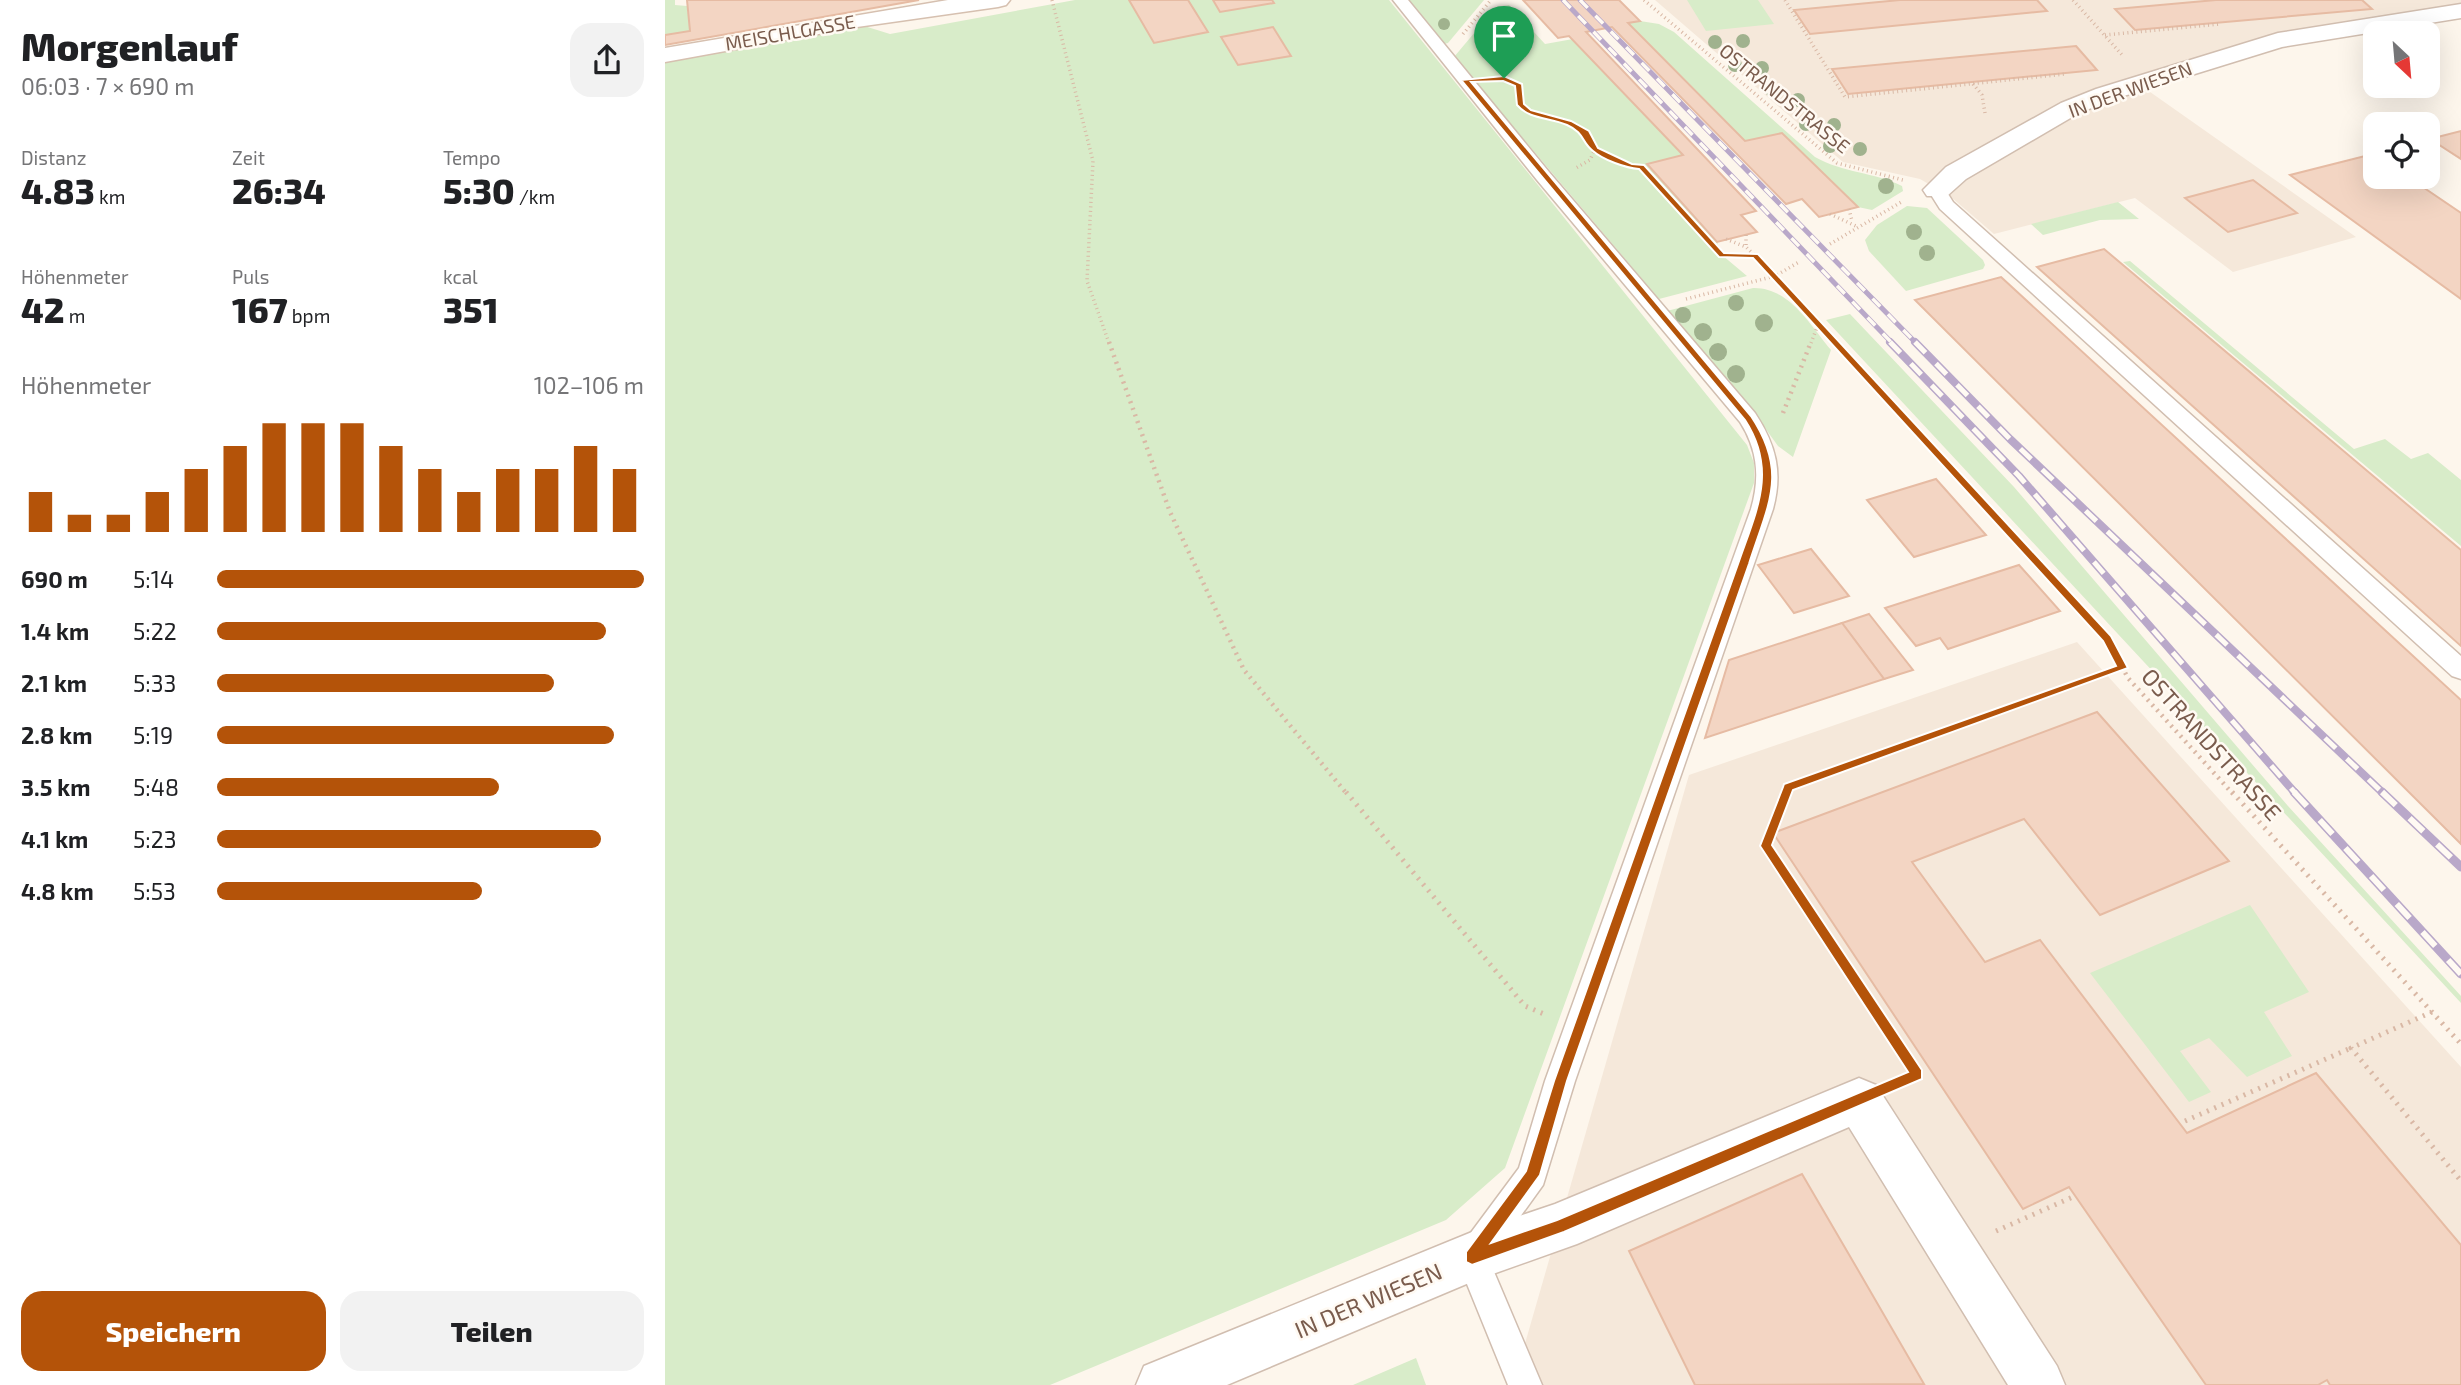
<!DOCTYPE html>
<html lang="de">
<meta charset="utf-8">
<style>
body{margin:0;font-family:"Exo 2",sans-serif;background:#f2f2f2;color:#202124;height:100vh;display:flex;flex-direction:column;font-size:26px;white-space:nowrap}
*{box-sizing:border-box;margin:0}
p{font-size:23px;color:#757577}
.icon{flex:none;width:38px;height:38px;fill:none;stroke:currentColor;stroke-width:2;stroke-linecap:round;stroke-linejoin:round}
.map{position:relative;flex:1;overflow:hidden}
.side{display:flex;flex-direction:column;background:#fff;width:665px}
.side>*{flex:none}
.needle{width:46px;rotate:154deg}
.buttons{position:absolute;left:1698px;top:21px;display:grid;gap:14px}
.buttons a{display:grid;place-items:center;width:77px;height:77px;border-radius:14px;background:#fff;box-shadow:0 7px 28px #0002;font-size:35px}
.pin{position:absolute;display:grid;place-items:center;width:60px;height:60px;color:#fff;margin:-72px -30px;border-radius:50% 50% 50% 0;rotate:-45deg;box-shadow:0 0 7px #0007}
.pin .icon{rotate:45deg}
.round{display:grid;place-items:center;flex:none;width:74px;height:74px;border-radius:21px;background:#f2f2f2}
.overview{display:flex;align-items:center;justify-content:space-between;height:119px;padding:0 21px}
h1{font-size:38px;font-weight:800;line-height:52px}
.stats{display:grid;grid-template-columns:repeat(3,1fr);gap:10px;height:119px;padding:7px 21px}
.stats div{display:grid;align-content:center}
.stats b{font-size:35px;font-weight:800}
.stats small{font-size:19px;font-weight:400}
.stats p{font-size:19px}
.chart{height:196px;padding:14px 21px}
.chart p{display:flex;justify-content:space-between}
.chart svg{width:100%;height:126px;margin-top:7px;stroke:#b45309;stroke-width:6}
.action{display:flex;gap:14px;margin-top:auto;padding:14px 21px}
.action a{flex:1;height:80px;border-radius:21px;background:#b45309;color:#fff;font-size:28px;font-weight:800;line-height:80px;text-align:center}
.action a+a{background:#f2f2f2;color:#202124}
ul{padding:0 21px;list-style:none;font-size:23px}
li{display:grid;grid-template-columns:112px 84px 1fr;align-items:center;height:52px}
li i{height:18px;border-radius:9px;background:#b45309}
main{display:flex;flex:1;min-height:0}
.map>svg:first-child{display:block}
.residential{fill:#f5e8da}
.green{fill:#d8ecc9}
.building{fill:#f3d5c3;stroke:#e6bba3;stroke-width:2}
.lines{fill:none;stroke-linecap:round;stroke-linejoin:round}
.lane-casing{stroke:#d1beb0;stroke-width:3}
.street-casing{stroke:#d1beb0;stroke-width:3}
.secondary-casing{stroke:#d6c0b0;stroke-width:3}
.path-far2{stroke:#d9b8a5;stroke-width:3.5;stroke-dasharray:1 3.5;stroke-linecap:butt}
.path-far1{stroke:#d9b8a5;stroke-width:4.5;stroke-dasharray:2 5;stroke-linecap:butt}
.path{stroke:#d9b8a5;stroke-width:5;stroke-dasharray:2 6;stroke-linecap:butt}
.lane{fill:#fff;fill-rule:evenodd}
.street{fill:#fff;fill-rule:evenodd}
.secondary{fill:#fff;fill-rule:evenodd}
.rail-far2-casing{stroke:#b9a8c9;stroke-width:5}
.rail-far1-casing{stroke:#b9a8c9;stroke-width:8}
.rail-casing{stroke:#b9a8c9;stroke-width:9}
.rail-far2{stroke:#fffaf3;stroke-width:3.5;stroke-dasharray:11;stroke-linecap:butt}
.rail-far1{stroke:#fffaf3;stroke-width:5;stroke-dasharray:15;stroke-linecap:butt}
.rail{stroke:#fffaf3;stroke-width:6;stroke-dasharray:19;stroke-linecap:butt}
.tree{fill:#a0b28e}
.route{fill:#b45309;stroke:#fff;stroke-width:2;fill-rule:evenodd}
.labels{text-anchor:middle;dominant-baseline:central;stroke-width:5;stroke-linejoin:round;paint-order:stroke}
.far-street-label{font-size:19px;fill:#7a5c4d;stroke:#fffaf3}
.street-label{font-size:23px;fill:#7a5c4d;stroke:#fffaf3}
</style>
<main>
<section class="side">
<div class="overview"><div><h1>Morgenlauf</h1><p>06:03 · 7 × 690 m</p></div><a class="round"><svg class="icon" aria-label="share" viewBox="0 0 24 24"><path d="M12 15V3M7 8l5-5 5 5M5 13v7h14v-7"/></svg></a></div>
<div class="stats">
<div><p>Distanz</p><b>4.83<small> km</small></b></div>
<div><p>Zeit</p><b>26:34</b></div>
<div><p>Tempo</p><b>5:30<small> /km</small></b></div>
</div>
<div class="stats">
<div><p>Höhenmeter</p><b>42<small> m</small></b></div>
<div><p>Puls</p><b>167<small> bpm</small></b></div>
<div><p>kcal</p><b>351</b></div>
</div>
<div class="chart"><p><span>Höhenmeter</span>102–106 m</p>
<svg viewBox="0 0 160 44" preserveAspectRatio="none"><path d="M5 44V30M15 44V38M25 44V38M35 44V30M45 44V22M55 44V14M65 44V6M75 44V6M85 44V6M95 44V14M105 44V22M115 44V30M125 44V22M135 44V22M145 44V14M155 44V22"/></svg>
</div>
<ul>
<li><b>690 m</b>5:14<i style="width:100%"></i></li>
<li><b>1.4 km</b>5:22<i style="width:91%"></i></li>
<li><b>2.1 km</b>5:33<i style="width:79%"></i></li>
<li><b>2.8 km</b>5:19<i style="width:93%"></i></li>
<li><b>3.5 km</b>5:48<i style="width:66%"></i></li>
<li><b>4.1 km</b>5:23<i style="width:90%"></i></li>
<li><b>4.8 km</b>5:53<i style="width:62%"></i></li>
</ul>
<div class="action"><a>Speichern</a><a>Teilen</a></div>
</section>
<div class="map">
<svg width="1796" height="1385" viewBox="0 0 1796 1385">
<rect width="100%" height="100%" fill="#fdf6ec"/>
<g class="residential">
<path d="M 990,0 L 1796,0 L 1796,11 L 1613,40 L 1478,87 L 1691,237 L 1568,272 L 1470,198 L 1329,234 L 1286,197 L 1255,179 L 1178,162 Z"/>
<path d="M 1412,642 L 1796,1067 L 1796,1385 L 848,1385 L 1024,775 Z"/>
</g>
<g class="green">
<path d="M 0,0 L 10,0 L 10,5 L 22,6 L 25,31 L 0,35 Z"/>
<path d="M 410,0 L 724,0 L 1082,445 L 1089,463 L 1089,483 L 840,1168 L 781,1220 L 385,1385 L 0,1385 L 0,61 L 196,25 L 225,34 Z"/>
<path d="M 743,0 L 819,0 L 783,43 L 779,44 Z"/>
<path d="M 1022,0 L 1093,0 L 1109,24 L 1041,31 Z"/>
<path d="M 844,5 L 880,44 L 908,39 L 1018,155 L 982,164 L 1052,242 L 1057,255 L 1082,276 L 994,299 L 789,57 L 831,7 Z"/>
<path d="M 975,21 L 994,24 L 1009,32 L 1150,157 C 1178,173 1209,172 1237,186 L 1238,191 L 1207,210 L 1193,207 L 1117,133 L 1080,141 L 963,23 Z"/>
<path d="M 1453,202 L 1474,219 L 1435,220 L 1378,235 L 1366,224 Z"/>
<path d="M 1242,206 L 1262,208 L 1318,260 L 1320,265 L 1318,269 L 1241,291 L 1204,251 L 1200,240 L 1212,225 Z"/>
<path d="M 1465,261 L 1689,449 L 1720,439 L 1746,459 L 1763,453 L 1796,480 L 1796,546 L 1458,262 Z"/>
<path d="M 1088,288 C 1124,287 1145,325 1166,350 L 1128,457 L 1113,446 L 1087,410 L 1002,311 Z"/>
<path d="M 1185,314 L 1349,487 L 1623,806 L 1796,996 L 1796,1003 L 1161,320 Z"/>
<path d="M 1585,905 L 1644,992 L 1599,1012 L 1627,1056 L 1582,1077 L 1544,1038 L 1515,1051 L 1546,1092 L 1524,1102 L 1425,973 Z"/>
<path d="M 751,1358 L 761,1385 L 688,1385 Z"/>
</g>
<g class="building">
<path d="M 22,0 L 254,0 L 0,45 L 0,35 L 25,31 Z"/>
<path d="M 464,0 L 523,0 L 543,32 L 489,43 Z"/>
<path d="M 548,0 L 607,0 L 609,3 L 555,12 Z"/>
<path d="M 858,0 L 954,0 L 975,21 L 963,23 L 1080,141 L 1117,133 L 1193,207 L 1154,217 L 1137,199 L 1121,204 L 947,27 L 921,32 L 1091,211 L 1076,215 L 1092,232 L 1052,242 L 982,164 L 1018,155 L 904,36 L 893,38 Z"/>
<path d="M 1235,0 L 1372,0 L 1382,11 L 1145,34 L 1129,10 Z"/>
<path d="M 1551,0 L 1697,0 L 1707,9 L 1470,30 L 1450,9 Z"/>
<path d="M 608,27 L 626,56 L 573,65 L 556,37 Z"/>
<path d="M 1411,46 L 1432,70 L 1183,94 L 1167,69 Z"/>
<path d="M 1796,131 L 1796,159 L 1765,139 Z"/>
<path d="M 1708,154 L 1710,177 L 1743,177 L 1796,213 L 1796,299 L 1625,175 Z"/>
<path d="M 1588,180 L 1632,213 L 1563,232 L 1520,198 Z"/>
<path d="M 1439,249 L 1796,550 L 1796,646 L 1372,267 Z"/>
<path d="M 1336,277 L 1796,700 L 1796,844 L 1250,300 Z"/>
<path d="M 1271,479 L 1321,535 L 1249,557 L 1202,500 Z"/>
<path d="M 1146,549 L 1184,596 L 1129,613 L 1093,565 Z"/>
<path d="M 1354,565 L 1395,611 L 1283,649 L 1275,638 L 1251,646 L 1220,608 Z"/>
<path d="M 1204,614 L 1248,670 L 1219,679 L 1177,623 Z"/>
<path d="M 1177,623 L 1219,679 L 1040,738 L 1064,660 Z"/>
<path d="M 1432,712 L 1564,861 L 1435,915 L 1359,819 L 1247,862 L 1320,962 L 1375,940 L 1522,1133 L 1651,1073 L 1796,1245 L 1796,1385 L 1665,1385 L 1662,1380 L 1653,1385 L 1541,1385 L 1404,1187 L 1358,1209 L 1108,833 Z"/>
<path d="M 1137,1174 L 1193,1270 L 1259,1384 L 1030,1385 L 964,1251 Z"/>
</g>
<g class="lines">
<defs>
<g id="lane">
<path d="M 728,0 L 743,0 L 884,172 L 1090,413 C 1111,445 1118,472 1108,509 L 910,1081 L 878,1185 L 824,1260 L 877,1385 L 843,1385 L 791,1257 L 796,1246 L 854,1168 L 880,1081 L 1086,509 C 1095,478 1093,450 1075,422 L 872,180 Z"/>
<path d="M 1272,185 L 1278,186 L 1288,202 L 1796,656 L 1796,679 L 1787,676 L 1275,209 L 1263,190 Z"/>
</g>
<g id="street">
<path d="M 1796,4 L 1796,18 L 1617,47 L 1449,99 L 1414,113 L 1301,179 L 1282,196 L 1262,196 L 1258,190 L 1281,167 L 1396,103 L 1431,89 L 1613,33 Z"/>
<path d="M 1194,1078 L 1211,1085 L 1392,1366 L 1400,1385 L 1343,1385 L 1184,1127 L 912,1244 L 811,1280 L 562,1385 L 471,1385 L 479,1366 L 807,1232 L 890,1204 Z"/>
</g>
<path id="secondary" d="M 283,0 L 345,0 L 341,5 L 333,7 L 192,27 L 0,62 L 0,48 Z"/>
</defs>
<use href="#lane" class="lane-casing"/>
<use href="#street" class="street-casing"/>
<use href="#secondary" class="secondary-casing"/>
<g class="path-far2">
<path d="M 387,0 L 428,161 L 422,281 L 444,343"/>
<path d="M 979,0 L 1172,163 L 1238,180"/>
<path d="M 1120,0 L 1180,97 L 1400,74"/>
<path d="M 1408,0 L 1458,56"/>
<path d="M 798,34 L 826,0"/>
<path d="M 1440,35 L 1555,24"/>
<path d="M 839,79 L 854,85 L 856,102"/>
<path d="M 1308,84 L 1317,95 L 1320,113"/>
<path d="M 865,113 C 891,120 918,123 930,149 L 925,160 L 911,168"/>
<path d="M 930,149 L 966,166 L 976,167 L 1057,255 L 1090,256 L 1172,343"/>
<path d="M 1184,209 L 1187,221"/>
<path d="M 1165,214 L 1193,227"/>
<path d="M 1081,235 L 1081,247"/>
<path d="M 1061,239 L 1081,247 L 1090,256"/>
<path d="M 1165,244 L 1238,201"/>
<path d="M 1021,299 L 1110,276 L 1134,262"/>
<path d="M 1146,343 L 1153,325"/>
</g>
<g class="path-far1">
<path d="M 444,342 L 505,512 L 579,670 L 682,794"/>
<path d="M 1170,342 L 1442,639 L 1463,678 L 1568,794"/>
<path d="M 1118,413 L 1146,342"/>
<path d="M 1121,794 L 1124,787 L 1457,668"/>
</g>
<g class="path">
<path d="M 681,792 L 860,1006 L 879,1014"/>
<path d="M 1122,792 L 1101,846 L 1252,1074 L 1237,1081"/>
<path d="M 1567,792 L 1796,1044"/>
<path d="M 1767,1012 L 1686,1048 L 1796,1181"/>
<path d="M 1520,1121 L 1686,1048"/>
<path d="M 1331,1231 L 1410,1196"/>
</g>
<use href="#lane" class="lane"/>
<use href="#street" class="street"/>
<use href="#secondary" class="secondary"/>
<defs>
<g id="rail-far2">
<path d="M 898,0 L 1227,343"/>
<path d="M 915,0 L 1251,343"/>
</g>
<g id="rail-far1">
<path d="M 1225,342 L 1354,476 L 1631,794"/>
<path d="M 1250,342 L 1345,439 L 1719,794"/>
</g>
<g id="rail">
<path d="M 1629,792 L 1796,974"/>
<path d="M 1717,792 L 1796,867"/>
</g>
</defs>
<use href="#rail-far2" class="rail-far2-casing"/>
<use href="#rail-far1" class="rail-far1-casing"/>
<use href="#rail" class="rail-casing"/>
<use href="#rail-far2" class="rail-far2"/>
<use href="#rail-far1" class="rail-far1"/>
<use href="#rail" class="rail"/>
</g>
<g class="tree">
<circle cx="779" cy="24" r="6"/>
<circle cx="1078" cy="41" r="7"/>
<circle cx="1050" cy="42" r="7"/>
<circle cx="1070" cy="65" r="7"/>
<circle cx="1097" cy="68" r="7"/>
<circle cx="1107" cy="90" r="7"/>
<circle cx="1133" cy="100" r="7"/>
<circle cx="1141" cy="124" r="7"/>
<circle cx="1169" cy="125" r="7"/>
<circle cx="1165" cy="146" r="7"/>
<circle cx="1195" cy="149" r="7"/>
<circle cx="1221" cy="186" r="8"/>
<circle cx="1249" cy="232" r="8"/>
<circle cx="1262" cy="253" r="8"/>
<circle cx="1071" cy="303" r="8"/>
<circle cx="1018" cy="315" r="8"/>
<circle cx="1099" cy="323" r="9"/>
<circle cx="1038" cy="332" r="9"/>
<circle cx="1053" cy="352" r="9"/>
<circle cx="1071" cy="374" r="9"/>
</g>
<path class="route" d="M 839,76 L 857,84 L 859,104 L 866,110 L 906,121 L 924,131 L 933,148 L 967,164 L 979,165 L 1059,253 L 1093,254 L 1446,636 L 1463,668 L 1128,790 L 1107,845 L 1257,1070 L 1257,1079 L 899,1232 L 807,1265 L 801,1262 L 801,1252 L 861,1171 L 889,1081 L 1073,564 C 1091,511 1113,471 1080,420 L 796,80 ZM 838,81 L 850,86 L 852,105 C 865,120 884,117 902,125 C 920,133 916,142 928,151 C 938,160 961,168 974,169 L 1054,257 L 1088,258 L 1438,641 L 1451,666 L 1119,784 L 1118,787 L 1095,846 L 1243,1072 L 892,1220 L 826,1243 L 875,1175 L 902,1081 L 1084,564 C 1103,504 1124,473 1086,416 L 806,82 Z"/>
<g class="labels">
<g class="far-street-label">
<text transform="translate(125 32) rotate(-10)">MEISCHLGASSE</text>
<text transform="translate(1465 89) rotate(-20)">IN DER WIESEN</text>
<text transform="translate(1120 98) rotate(39)">OSTRANDSTRASSE</text>
</g>
<g class="street-label">
<text transform="translate(1547 744) rotate(48)">OSTRANDSTRASSE</text>
<text transform="translate(703 1300) rotate(-23)">IN DER WIESEN</text>
</g>
</g>
</svg>
<div class="buttons">
<a><svg class="needle" viewBox="-14 -14 28 28"><path d="M0-13l5 13h-10z" fill="#e53935"/><path d="M0 13l5-13h-10z" fill="#757577"/></svg></a>
<a><svg class="icon" aria-label="locate" viewBox="0 0 24 24"><circle cx="12" cy="12" r="6"/><path d="M12 2v4M12 18v4M2 12h4M18 12h4"/></svg></a>
</div>
<div class="pin" style="left:839px;top:78px;background:#1e9e55"><svg class="icon" aria-label="arrive" viewBox="0 0 24 24"><path d="M6 21V4h12l-3 4 3 4H6"/></svg></div>
</div>
</main>
